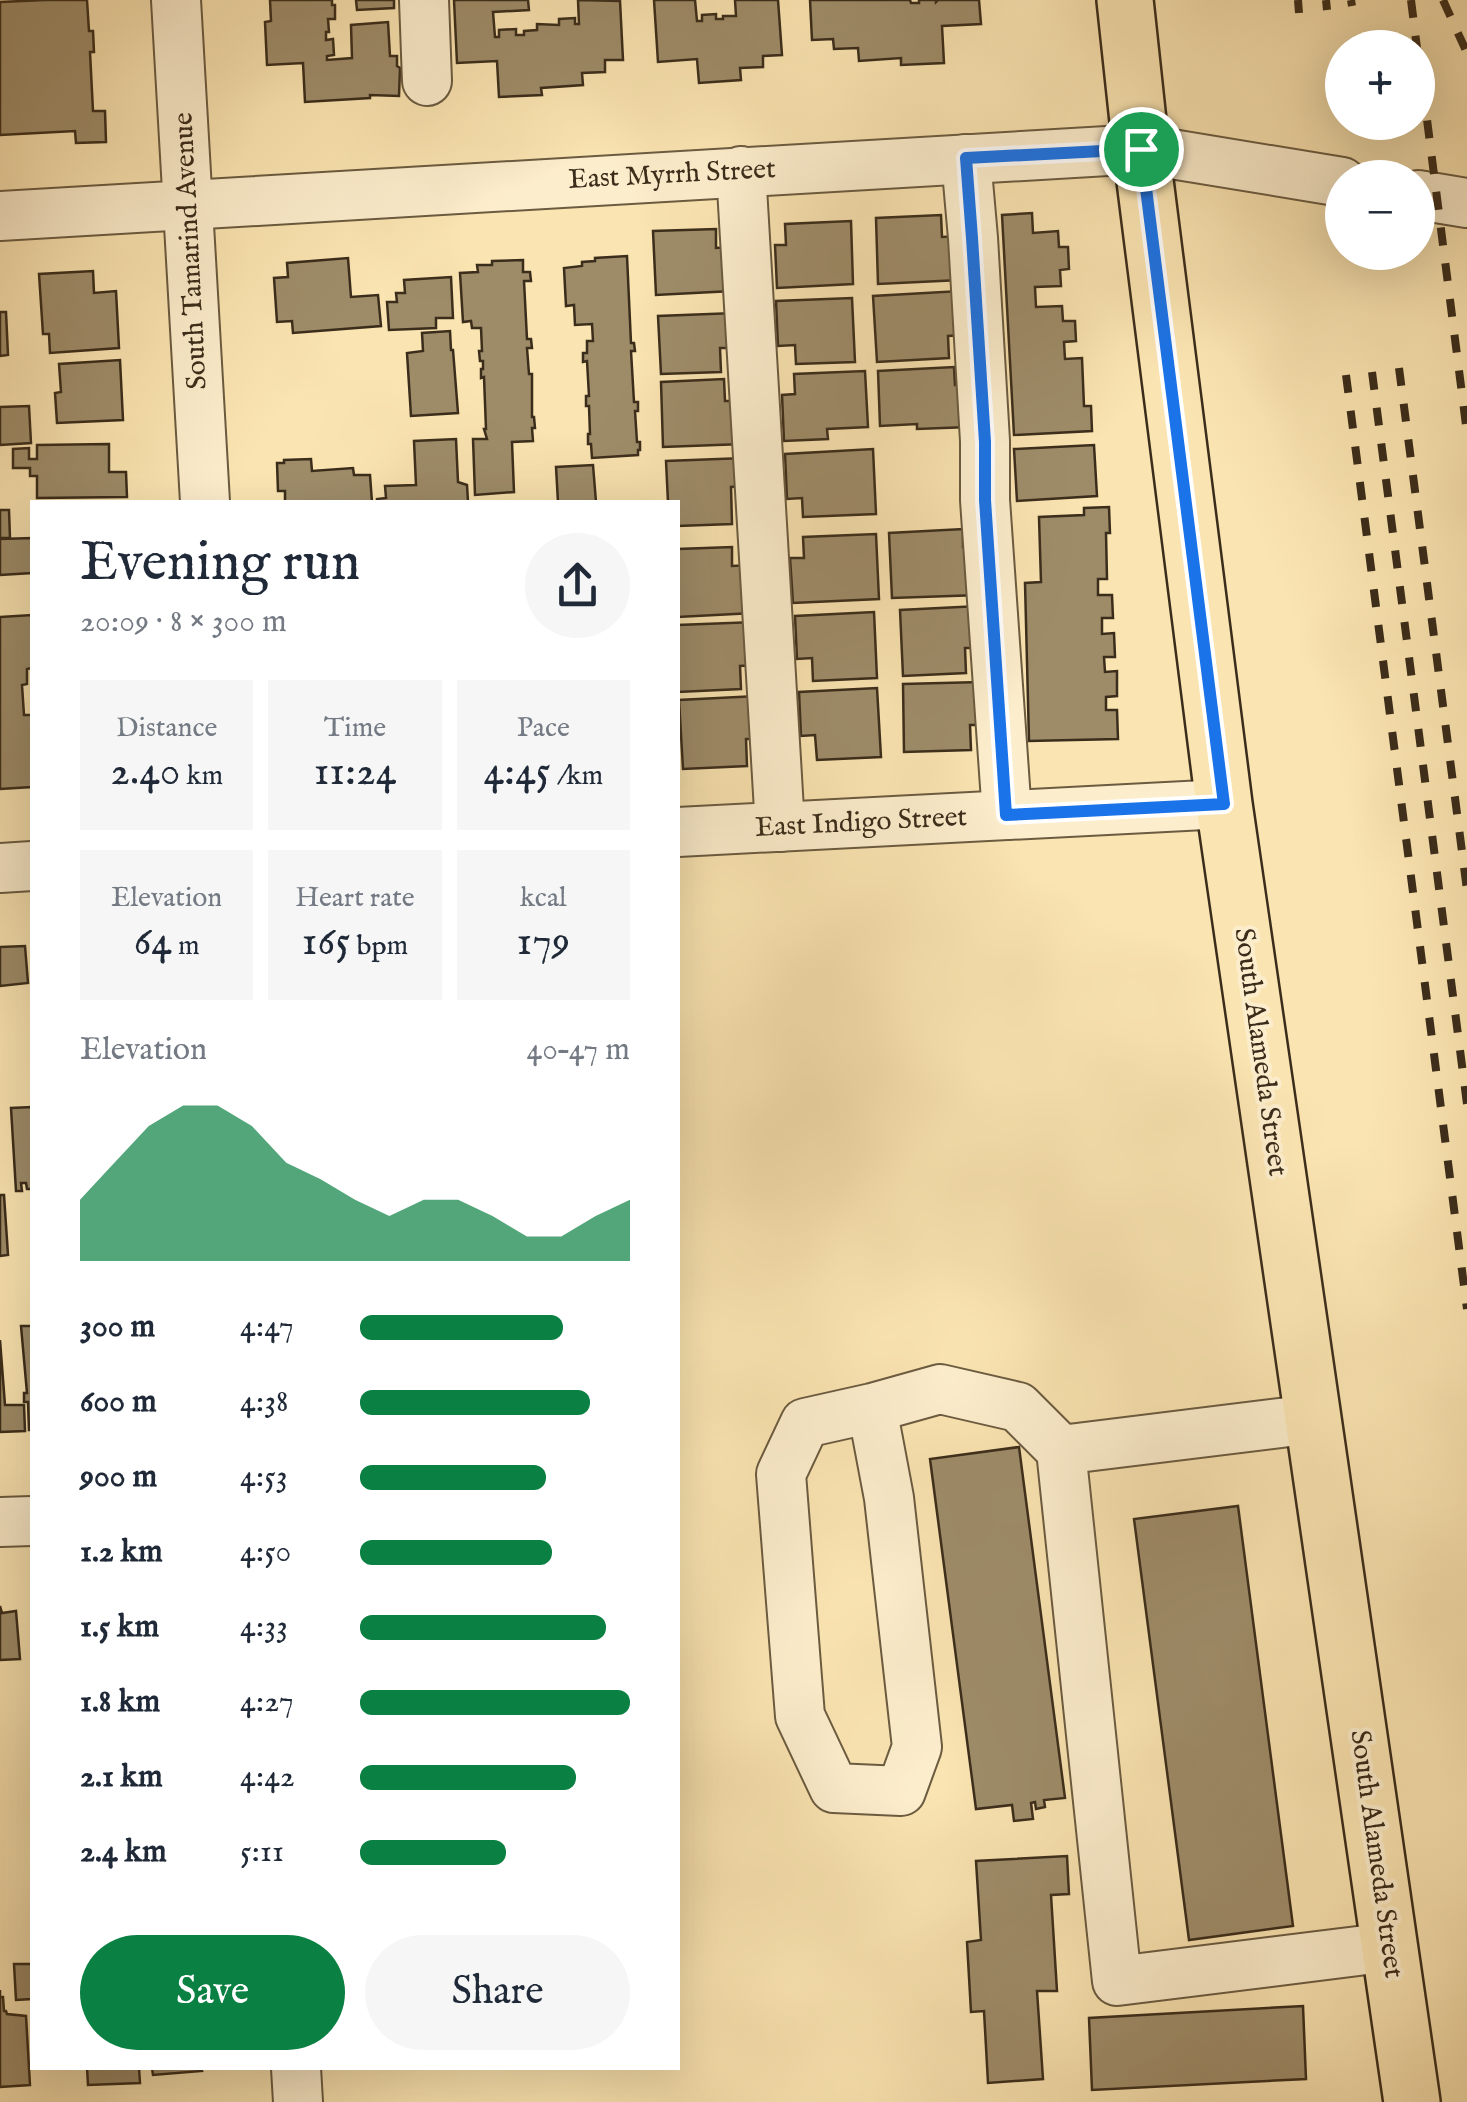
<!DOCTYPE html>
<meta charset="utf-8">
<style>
body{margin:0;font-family:"IM FELL English",serif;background:#f6f6f7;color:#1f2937;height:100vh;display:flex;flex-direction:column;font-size:38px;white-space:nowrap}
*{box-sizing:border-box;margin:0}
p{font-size:32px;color:#747a83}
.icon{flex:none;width:55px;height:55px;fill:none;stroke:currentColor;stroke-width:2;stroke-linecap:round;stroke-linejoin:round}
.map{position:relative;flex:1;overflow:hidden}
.sheet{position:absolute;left:30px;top:500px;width:650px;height:1570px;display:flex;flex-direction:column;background:#fff;border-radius:0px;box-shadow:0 10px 40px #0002}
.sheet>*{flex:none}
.buttons{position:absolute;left:1325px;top:30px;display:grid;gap:20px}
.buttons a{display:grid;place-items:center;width:110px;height:110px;border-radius:50%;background:#fff;box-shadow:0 10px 40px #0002;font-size:50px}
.pin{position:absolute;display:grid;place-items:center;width:85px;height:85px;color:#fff;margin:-42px;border:5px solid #fff;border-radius:50%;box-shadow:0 2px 10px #0007}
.round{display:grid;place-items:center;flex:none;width:105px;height:105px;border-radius:52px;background:#f6f6f7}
.head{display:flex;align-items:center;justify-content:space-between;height:170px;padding:0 50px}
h1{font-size:55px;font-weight:600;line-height:75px}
.stats{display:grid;grid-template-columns:repeat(3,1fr);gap:15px;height:170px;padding:10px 50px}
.stats div{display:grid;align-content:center;border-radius:0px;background:#f6f6f7;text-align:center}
.stats b{font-size:42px;font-weight:600}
.stats small{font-size:28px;font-weight:400}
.stats p{font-size:28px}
.chart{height:280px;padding:20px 50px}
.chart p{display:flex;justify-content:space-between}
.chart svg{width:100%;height:180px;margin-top:10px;fill:#0b8043;opacity:.7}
.action{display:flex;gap:20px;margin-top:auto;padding:20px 50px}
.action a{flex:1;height:115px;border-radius:60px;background:#0b8043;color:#fff;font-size:40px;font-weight:600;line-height:115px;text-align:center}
.action a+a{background:#f6f6f7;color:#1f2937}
ul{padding:0 50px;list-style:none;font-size:32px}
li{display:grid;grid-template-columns:160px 120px 1fr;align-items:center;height:75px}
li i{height:25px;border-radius:12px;background:#0b8043}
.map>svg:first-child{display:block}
.building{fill:#9e8c69;stroke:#3b2d1b;stroke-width:2.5}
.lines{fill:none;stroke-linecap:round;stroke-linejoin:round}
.minor-casing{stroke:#6b5b40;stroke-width:52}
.major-casing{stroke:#3b2d1b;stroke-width:60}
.minor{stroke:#fcedcc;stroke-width:48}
.major{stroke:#fae4b1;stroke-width:55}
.rail{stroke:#3b2d1b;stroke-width:8;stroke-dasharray:18 18;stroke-linecap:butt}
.route-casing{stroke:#fff;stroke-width:20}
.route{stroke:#1a73e8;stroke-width:12}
.labels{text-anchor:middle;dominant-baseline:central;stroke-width:8;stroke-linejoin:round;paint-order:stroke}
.street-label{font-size:28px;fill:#3b2d1b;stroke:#fcedcc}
</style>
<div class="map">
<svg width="1467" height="2102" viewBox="0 0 1467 2102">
<rect width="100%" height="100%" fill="#fae4b1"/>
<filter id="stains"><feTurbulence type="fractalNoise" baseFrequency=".002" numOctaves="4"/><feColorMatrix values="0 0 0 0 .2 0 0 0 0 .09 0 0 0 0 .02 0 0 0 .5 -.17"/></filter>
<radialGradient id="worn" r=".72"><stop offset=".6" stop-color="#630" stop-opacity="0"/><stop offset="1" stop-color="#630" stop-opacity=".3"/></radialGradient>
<g class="building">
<path d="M 45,0 L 87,0 L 89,31 L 93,31 L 94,52 L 90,52 L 93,111 L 105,111 L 106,142 L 76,143 L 75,131 L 0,135 L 0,2 Z"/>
<path d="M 270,0 L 332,0 L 332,5 L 335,5 L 335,19 L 328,19 L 329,32 L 326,32 L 326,40 L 333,39 L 334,55 L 327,56 L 327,60 L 352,58 L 351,25 L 388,22 L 390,56 L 397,56 L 397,66 L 400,68 L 399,96 L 370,95 L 370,98 L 305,102 L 303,63 L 267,65 L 265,22 L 271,21 Z"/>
<path d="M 356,0 L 394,0 L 394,8 L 357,10 Z"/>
<path d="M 454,0 L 528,0 L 529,10 L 493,12 L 495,37 L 499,37 L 499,30 L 516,29 L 516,35 L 524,35 L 524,31 L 537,30 L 537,24 L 559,25 L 559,19 L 575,18 L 575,24 L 579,24 L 578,0 L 620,1 L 623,60 L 605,60 L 605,72 L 582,73 L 583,85 L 541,88 L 542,95 L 499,97 L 497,61 L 457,63 Z"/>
<path d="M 654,0 L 695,0 L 697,21 L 702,21 L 702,15 L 716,14 L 716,19 L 723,19 L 723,16 L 736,16 L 735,0 L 778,0 L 782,55 L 763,56 L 763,67 L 740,68 L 741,80 L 699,83 L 697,59 L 658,62 Z"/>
<path d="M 810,0 L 910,0 L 911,3 L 919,3 L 919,0 L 936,0 L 936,2 L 938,0 L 979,0 L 981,24 L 942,26 L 944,63 L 901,65 L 901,58 L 859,61 L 858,48 L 834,49 L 833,39 L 812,40 Z"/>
<path d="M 1032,213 L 1033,233 L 1058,231 L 1059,247 L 1068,247 L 1069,269 L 1060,270 L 1061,286 L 1035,287 L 1036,307 L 1062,306 L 1063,321 L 1075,321 L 1076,341 L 1064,342 L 1065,359 L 1082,358 L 1084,406 L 1091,406 L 1092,431 L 1014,435 L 1002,215 Z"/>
<path d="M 941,215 L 942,237 L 958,236 L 960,280 L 878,284 L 876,218 Z"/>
<path d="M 851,221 L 853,284 L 777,288 L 775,245 L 786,245 L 785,224 Z"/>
<path d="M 716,229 L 716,248 L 730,247 L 732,291 L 656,295 L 653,231 Z"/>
<path d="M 627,256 L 631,343 L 634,343 L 635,351 L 631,351 L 634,402 L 638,402 L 638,411 L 635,411 L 637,442 L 640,442 L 640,450 L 638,450 L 638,455 L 592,458 L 591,444 L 588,444 L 588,434 L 590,434 L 589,406 L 586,406 L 586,396 L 589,396 L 587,361 L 583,362 L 583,353 L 587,353 L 587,341 L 593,341 L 592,324 L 575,325 L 574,305 L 566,306 L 564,268 L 582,266 L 582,262 L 595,261 L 595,258 Z"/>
<path d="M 348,258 L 351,297 L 378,295 L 381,326 L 293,333 L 292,321 L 277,322 L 274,278 L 288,277 L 287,263 Z"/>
<path d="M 523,260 L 523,272 L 530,272 L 531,281 L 524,281 L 527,339 L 531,339 L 532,348 L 527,348 L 529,374 L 532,374 L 532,417 L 534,417 L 535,428 L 532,428 L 533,441 L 512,442 L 514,492 L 475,495 L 473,439 L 487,439 L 484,429 L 486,429 L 484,377 L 481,378 L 481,369 L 483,369 L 483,361 L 480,361 L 479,351 L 482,351 L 481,328 L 472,328 L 471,321 L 463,322 L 460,273 L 478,272 L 477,265 L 492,265 L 492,261 Z"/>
<path d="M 93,271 L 94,293 L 116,291 L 119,348 L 50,353 L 49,334 L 43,334 L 39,274 Z"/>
<path d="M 451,277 L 453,318 L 436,318 L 436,328 L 389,330 L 387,302 L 397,302 L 396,293 L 405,293 L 404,280 Z"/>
<path d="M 960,291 L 962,335 L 948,336 L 949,358 L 877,362 L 873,296 Z"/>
<path d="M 852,298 L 855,362 L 796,364 L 795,345 L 778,346 L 776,301 Z"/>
<path d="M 0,312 L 6,312 L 8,355 L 0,356 Z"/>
<path d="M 735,313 L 736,348 L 720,348 L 721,372 L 661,374 L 658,316 Z"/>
<path d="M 450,331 L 451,350 L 453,350 L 458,413 L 411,416 L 407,353 L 423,351 L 422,333 Z"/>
<path d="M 120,360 L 123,420 L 57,423 L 55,393 L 61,392 L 59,364 Z"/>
<path d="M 954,367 L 955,385 L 967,385 L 969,427 L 917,429 L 917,424 L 880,426 L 878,371 Z"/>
<path d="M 865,371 L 868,427 L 827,429 L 828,439 L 784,441 L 782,395 L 795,394 L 794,374 Z"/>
<path d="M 724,379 L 725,401 L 741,401 L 743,444 L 663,447 L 661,382 Z"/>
<path d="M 29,406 L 31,443 L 0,445 L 0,407 Z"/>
<path d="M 456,439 L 458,482 L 467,485 L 468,502 L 377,502 L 377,499 L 386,498 L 385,486 L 416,485 L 414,441 Z"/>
<path d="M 109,444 L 109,472 L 126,472 L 127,497 L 37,498 L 37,476 L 30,476 L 30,468 L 13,468 L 13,449 L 29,448 L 29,459 L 37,459 L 37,445 Z"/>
<path d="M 1094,445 L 1097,496 L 1017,501 L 1014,449 Z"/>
<path d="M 873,449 L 876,514 L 803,517 L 802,498 L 787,499 L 785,454 Z"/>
<path d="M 744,458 L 745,486 L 731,487 L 732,524 L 678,526 L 678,502 L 668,502 L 666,461 Z"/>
<path d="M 311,459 L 312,471 L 353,468 L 354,475 L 370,475 L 372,502 L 285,502 L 285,491 L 278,491 L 277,463 L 284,463 L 284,460 Z"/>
<path d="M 593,465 L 596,502 L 558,502 L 556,467 Z"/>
<path d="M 1109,507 L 1110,533 L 1106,533 L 1107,579 L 1098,579 L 1098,595 L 1112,595 L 1113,618 L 1102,618 L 1102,634 L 1114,633 L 1115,657 L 1104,657 L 1105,672 L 1117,671 L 1117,696 L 1106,697 L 1106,710 L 1117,710 L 1118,739 L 1029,741 L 1025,583 L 1041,582 L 1039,517 L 1084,515 L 1084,508 Z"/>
<path d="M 0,510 L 9,510 L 10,538 L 0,538 Z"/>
<path d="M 963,529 L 963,547 L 978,546 L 980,595 L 892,598 L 889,533 Z"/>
<path d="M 876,534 L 879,599 L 793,603 L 790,558 L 804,558 L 803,537 Z"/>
<path d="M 32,538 L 32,573 L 0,575 L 0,539 Z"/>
<path d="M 732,547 L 732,566 L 751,565 L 753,613 L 678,617 L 678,549 Z"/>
<path d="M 979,606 L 981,648 L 965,648 L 966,673 L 903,676 L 900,610 Z"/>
<path d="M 874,612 L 877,678 L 813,681 L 812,658 L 797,659 L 795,616 Z"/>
<path d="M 32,615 L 32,668 L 27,669 L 27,684 L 22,685 L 24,715 L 32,715 L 32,787 L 0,789 L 0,617 Z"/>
<path d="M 755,622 L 756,665 L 740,666 L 741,689 L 678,692 L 678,625 Z"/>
<path d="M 981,682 L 982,725 L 970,725 L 971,750 L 904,752 L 903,684 Z"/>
<path d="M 877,688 L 881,757 L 817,760 L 815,735 L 801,736 L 799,692 Z"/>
<path d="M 757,696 L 760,739 L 746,739 L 747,766 L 683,769 L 679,700 Z"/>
<path d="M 25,946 L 28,983 L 0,986 L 0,947 Z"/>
<path d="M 32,1107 L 32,1189 L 27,1189 L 26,1183 L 21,1183 L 22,1191 L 16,1191 L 11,1108 Z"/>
<path d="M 0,1195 L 4,1195 L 8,1255 L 0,1256 Z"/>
<path d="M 21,1326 L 32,1326 L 32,1430 L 29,1430 L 28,1402 L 24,1402 L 24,1393 L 27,1393 Z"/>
<path d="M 0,1340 L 5,1405 L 24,1405 L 25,1431 L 0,1432 Z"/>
<path d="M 1019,1447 L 1065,1798 L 1044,1800 L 1045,1807 L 1036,1809 L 1035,1802 L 1031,1803 L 1033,1819 L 1014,1821 L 1012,1805 L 976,1809 L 930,1459 Z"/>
<path d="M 1238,1506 L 1293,1926 L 1189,1940 L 1134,1519 Z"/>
<path d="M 0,1606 L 2,1613 L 16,1611 L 20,1659 L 0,1660 Z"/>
<path d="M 1067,1856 L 1069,1894 L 1051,1895 L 1057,1991 L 1037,1991 L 1043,2079 L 988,2083 L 984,2011 L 971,2012 L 967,1942 L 981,1940 L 976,1861 Z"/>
<path d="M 14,1964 L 32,1964 L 32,1999 L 16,2000 Z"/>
<path d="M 0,1990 L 0,1997 L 3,1997 L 4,2011 L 6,2011 L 7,2014 L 26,2016 L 30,2085 L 0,2087 Z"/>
<path d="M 1303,2006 L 1306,2079 L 1092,2090 L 1089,2018 Z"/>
<path d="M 87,2068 L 139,2068 L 140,2083 L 88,2085 Z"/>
<path d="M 152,2068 L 201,2068 L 202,2071 L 153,2075 Z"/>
</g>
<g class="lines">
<defs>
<g id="minor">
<path d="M 176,0 L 205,502"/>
<path d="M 424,0 L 427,81"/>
<path d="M 966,159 L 973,238 L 985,441 L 985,500 L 1007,815"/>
<path d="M 741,171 L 780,827"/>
<path d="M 1418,195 L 1467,203"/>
<path d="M 0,216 L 1141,149 L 1342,182"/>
<path d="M 678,832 L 1224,804"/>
<path d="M 0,868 L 32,866"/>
<path d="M 872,1408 L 889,1498 L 917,1747 L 901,1791 L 834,1788 L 800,1716 L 781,1474 L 805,1423 L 872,1408 L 940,1389 L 1018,1407 L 1061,1450"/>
<path d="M 1313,1419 L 1061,1450 L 1117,1981 L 1390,1947"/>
<path d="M 0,1522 L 32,1521"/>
<path d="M 296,2068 L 298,2102"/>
</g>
<path id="major" d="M 1125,0 L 1141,149 L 1224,804 L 1412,2102"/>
</defs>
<use href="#minor" class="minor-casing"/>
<use href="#major" class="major-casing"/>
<use href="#minor" class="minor"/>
<use href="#major" class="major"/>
<g class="rail">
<path d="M 1298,0 L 1299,13"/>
<path d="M 1326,0 L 1327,10"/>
<path d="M 1351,0 L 1352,6"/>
<path d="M 1411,0 L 1417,48"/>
<path d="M 1443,0 L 1467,53"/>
<path d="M 1418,49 L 1467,433"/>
<path d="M 1399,368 L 1467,890"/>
<path d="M 1372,372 L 1467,1104"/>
<path d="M 1346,375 L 1467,1309"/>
</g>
</g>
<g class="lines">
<defs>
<path id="route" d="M 1141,149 L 1224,804 L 1006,815 L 985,500 L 985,442 L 972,238 L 966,158 Z"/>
</defs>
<use href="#route" class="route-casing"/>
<use href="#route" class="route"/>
</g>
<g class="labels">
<g class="street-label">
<text transform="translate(672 175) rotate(-3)">East Myrrh Street</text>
<text transform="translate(191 251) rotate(-93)">South Tamarind Avenue</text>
<text transform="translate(861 823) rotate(-3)">East Indigo Street</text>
<text transform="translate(1260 1052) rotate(82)">South Alameda Street</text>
<text transform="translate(1376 1854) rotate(82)">South Alameda Street</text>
</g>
</g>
<rect width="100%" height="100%" filter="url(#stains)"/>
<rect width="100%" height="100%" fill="url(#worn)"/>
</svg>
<div class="buttons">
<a>+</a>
<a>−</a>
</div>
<div class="pin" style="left:1141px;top:149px;background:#1e9e55"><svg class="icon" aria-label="arrive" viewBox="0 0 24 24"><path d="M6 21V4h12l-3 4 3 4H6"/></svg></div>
<section class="sheet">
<div class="head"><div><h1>Evening run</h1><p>20:09 · 8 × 300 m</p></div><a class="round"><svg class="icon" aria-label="share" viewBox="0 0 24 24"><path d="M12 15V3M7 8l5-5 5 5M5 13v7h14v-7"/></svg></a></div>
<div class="stats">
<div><p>Distance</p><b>2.40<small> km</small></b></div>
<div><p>Time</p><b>11:24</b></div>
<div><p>Pace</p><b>4:45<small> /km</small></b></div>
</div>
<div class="stats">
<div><p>Elevation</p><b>64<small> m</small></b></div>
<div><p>Heart rate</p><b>165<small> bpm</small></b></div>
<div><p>kcal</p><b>179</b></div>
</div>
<div class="chart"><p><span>Elevation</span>40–47 m</p>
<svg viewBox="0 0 160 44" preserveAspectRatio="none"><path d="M0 44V29L10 20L20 11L30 6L40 6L50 11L60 20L70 24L80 29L90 33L100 29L110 29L120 33L130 38L140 38L150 33L160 29V44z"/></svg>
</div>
<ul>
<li><b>300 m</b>4:47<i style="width:75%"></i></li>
<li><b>600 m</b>4:38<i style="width:85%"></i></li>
<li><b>900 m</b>4:53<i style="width:69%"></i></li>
<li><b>1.2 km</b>4:50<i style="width:71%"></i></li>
<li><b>1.5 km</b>4:33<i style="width:91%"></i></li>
<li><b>1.8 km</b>4:27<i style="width:100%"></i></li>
<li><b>2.1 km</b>4:42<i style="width:80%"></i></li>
<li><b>2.4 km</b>5:11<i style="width:54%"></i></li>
</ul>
<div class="action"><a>Save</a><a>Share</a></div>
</section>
</div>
